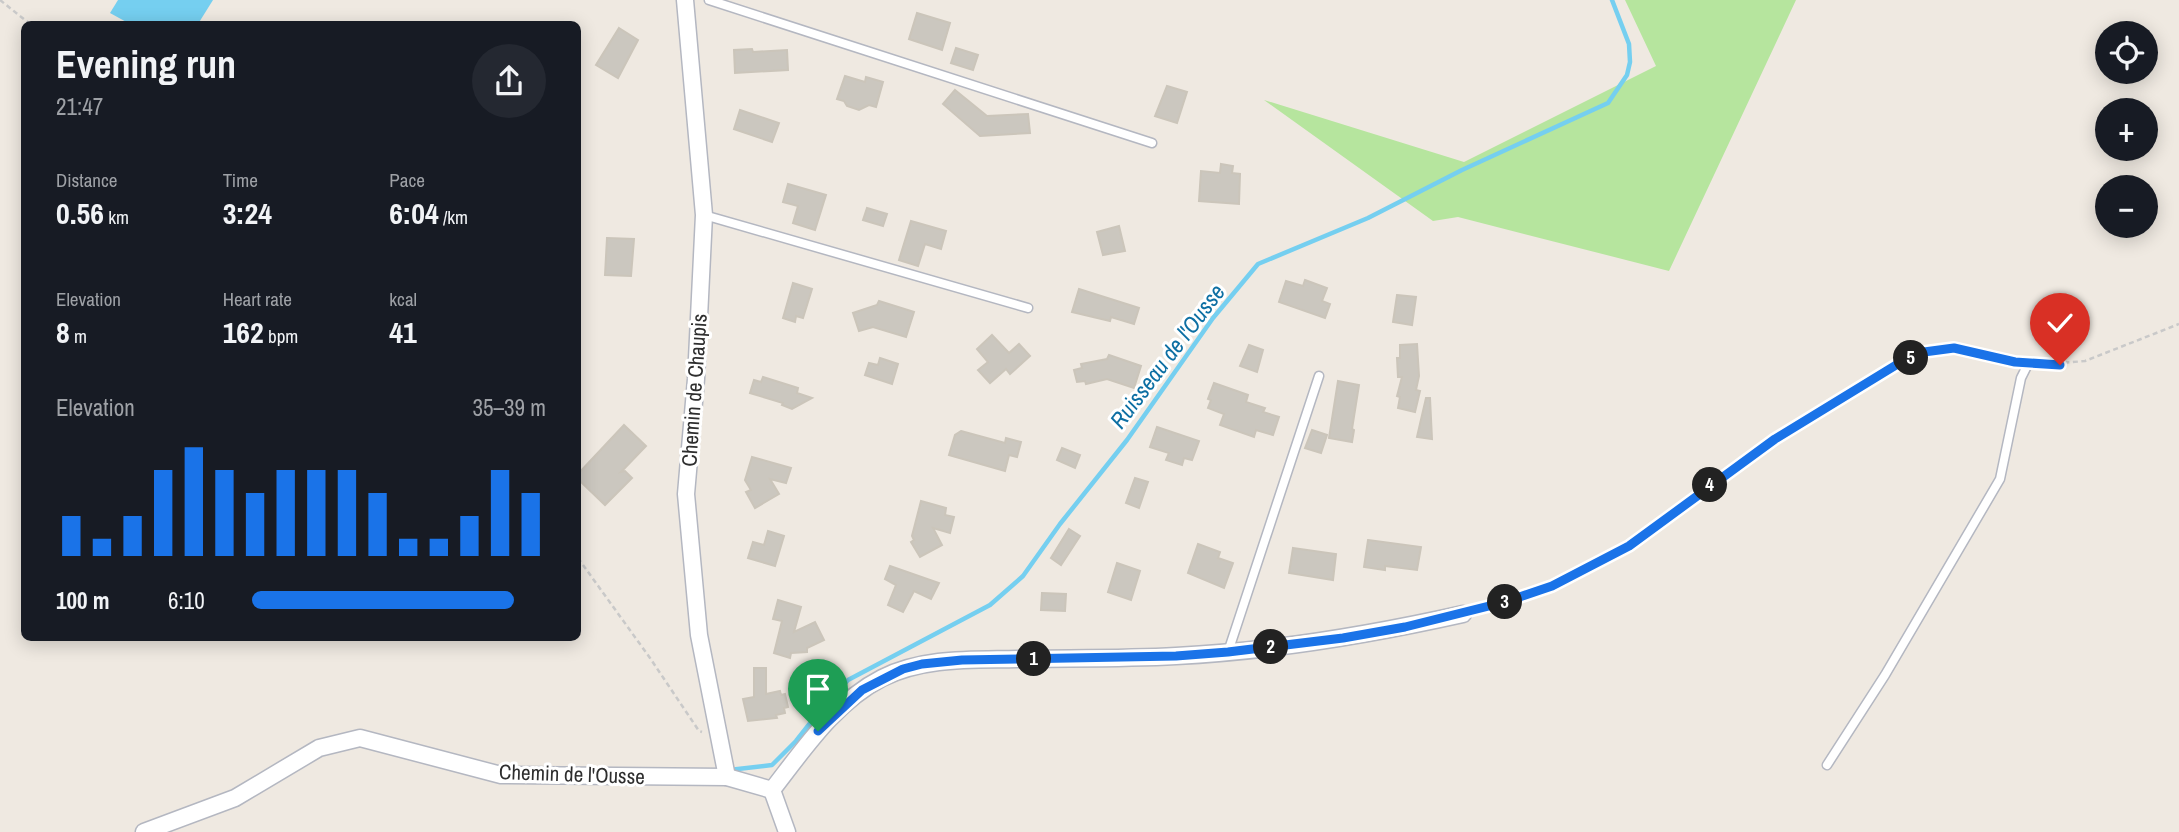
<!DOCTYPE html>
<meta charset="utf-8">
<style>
body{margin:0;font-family:"Archivo Narrow",sans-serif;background:#242831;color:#f1f3f6;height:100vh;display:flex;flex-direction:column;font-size:26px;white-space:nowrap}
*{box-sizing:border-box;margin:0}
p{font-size:23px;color:#9ea1a6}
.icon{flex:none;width:38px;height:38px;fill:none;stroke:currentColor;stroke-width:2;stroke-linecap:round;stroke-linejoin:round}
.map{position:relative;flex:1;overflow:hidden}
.side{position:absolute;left:21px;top:21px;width:560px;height:620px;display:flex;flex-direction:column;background:#171b24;border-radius:10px;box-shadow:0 4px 18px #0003}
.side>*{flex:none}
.tools{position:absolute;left:2095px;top:21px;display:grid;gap:14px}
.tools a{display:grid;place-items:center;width:63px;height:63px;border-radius:50%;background:#171b24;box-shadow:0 4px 18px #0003;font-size:35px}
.pin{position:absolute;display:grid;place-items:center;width:60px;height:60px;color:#fff;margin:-72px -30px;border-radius:50% 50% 50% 0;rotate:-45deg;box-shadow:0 0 7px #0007}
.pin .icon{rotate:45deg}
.km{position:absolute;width:35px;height:35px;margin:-18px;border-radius:50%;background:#222;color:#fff;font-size:19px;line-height:35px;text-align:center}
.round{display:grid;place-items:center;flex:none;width:74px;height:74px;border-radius:37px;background:#242831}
.overview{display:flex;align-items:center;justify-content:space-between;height:119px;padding:0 35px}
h1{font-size:38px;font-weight:800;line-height:52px}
.stats{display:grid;grid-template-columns:repeat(3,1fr);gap:10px;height:119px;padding:7px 35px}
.stats div{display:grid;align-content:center}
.stats b{font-size:30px;font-weight:800}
.stats small{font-size:19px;font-weight:400}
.stats p{font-size:19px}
.chart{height:196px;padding:14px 35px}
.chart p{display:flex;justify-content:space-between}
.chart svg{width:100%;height:126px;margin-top:7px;stroke:#1a73e8;stroke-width:6}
ul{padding:0 35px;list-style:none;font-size:23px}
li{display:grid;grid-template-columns:112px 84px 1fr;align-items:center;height:52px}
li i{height:18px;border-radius:9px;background:#1a73e8}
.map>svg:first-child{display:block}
.green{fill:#b6e59e}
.water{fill:#75cff0}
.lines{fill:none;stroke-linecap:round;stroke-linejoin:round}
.stream{stroke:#75cff0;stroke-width:4.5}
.building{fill:#cbc7bf;stroke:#cbc5ba;stroke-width:2}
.service-casing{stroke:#b4b7c1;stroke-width:11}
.minor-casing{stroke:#b4b7c1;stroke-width:19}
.path{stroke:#c9c9c9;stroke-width:2.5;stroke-dasharray:5 3.5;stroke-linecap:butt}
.service{stroke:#fff;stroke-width:8}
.minor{stroke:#fff;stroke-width:16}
.route-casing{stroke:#fff;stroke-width:14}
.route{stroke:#1a73e8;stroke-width:9}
.labels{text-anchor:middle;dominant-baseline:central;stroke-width:6;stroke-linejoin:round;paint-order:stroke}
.street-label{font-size:21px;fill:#2e2e2e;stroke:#fff}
.water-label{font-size:23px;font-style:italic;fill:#0d6fa3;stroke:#fff}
</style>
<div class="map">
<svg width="2179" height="832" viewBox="0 0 2179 832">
<rect width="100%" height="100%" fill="#efe9e1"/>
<path class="green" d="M 1625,0 L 1796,0 L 1669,271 L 1458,217 L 1433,221 L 1264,100 L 1464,162 L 1656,66 Z"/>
<path class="water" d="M 118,0 L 213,0 L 198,24 L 130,24 L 110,13 Z"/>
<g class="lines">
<path class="stream" d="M 729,770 L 772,765 L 796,741 L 822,708 L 848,680 L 990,605 L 1023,576 L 1060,524 L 1127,440 L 1213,318 L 1258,264 L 1368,218 L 1462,170 L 1608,103 L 1627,75 L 1630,62 L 1629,44 L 1612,0"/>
</g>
<g class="building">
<path d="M 917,13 L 950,23 L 942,50 L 909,39 Z"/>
<path d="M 619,28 L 638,40 L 618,78 L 596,65 Z"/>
<path d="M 956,48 L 978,55 L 973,70 L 951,63 Z"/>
<path d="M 752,49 L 753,52 L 787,50 L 788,70 L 735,73 L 734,50 Z"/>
<path d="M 845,76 L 865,82 L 866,77 L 883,82 L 876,107 L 869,105 L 859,110 L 847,106 L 844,101 L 837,99 Z"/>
<path d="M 1167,86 L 1187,92 L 1177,123 L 1155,116 Z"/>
<path d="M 955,90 L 987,116 L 1028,114 L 1030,133 L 980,136 L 943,104 Z"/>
<path d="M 740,110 L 779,123 L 772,142 L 734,129 Z"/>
<path d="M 1221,164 L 1233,166 L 1232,173 L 1240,174 L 1239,204 L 1199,201 L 1201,171 L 1220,173 Z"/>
<path d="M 788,184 L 826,195 L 815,230 L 793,223 L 798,206 L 783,202 Z"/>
<path d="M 867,208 L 887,214 L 883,226 L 863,220 Z"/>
<path d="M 911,221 L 946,231 L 941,249 L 925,244 L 918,266 L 899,260 Z"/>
<path d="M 1119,226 L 1125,251 L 1103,255 L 1097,232 Z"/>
<path d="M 607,238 L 634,239 L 631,276 L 605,275 Z"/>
<path d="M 1305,280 L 1327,288 L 1322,301 L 1330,304 L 1325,318 L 1279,302 L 1286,281 L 1303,286 Z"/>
<path d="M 793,283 L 812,289 L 803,318 L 796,316 L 795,322 L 783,318 Z"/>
<path d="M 1079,289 L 1139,308 L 1134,324 L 1111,317 L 1110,321 L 1072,312 Z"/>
<path d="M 1397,295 L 1416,297 L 1412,325 L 1393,322 Z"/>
<path d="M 879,301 L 914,312 L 906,337 L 873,327 L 859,331 L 853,313 L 877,305 Z"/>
<path d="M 992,335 L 1009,353 L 1019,344 L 1030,356 L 1010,374 L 1006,369 L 990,383 L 978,370 L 988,362 L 977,349 Z"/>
<path d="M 1417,344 L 1419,376 L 1416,390 L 1420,391 L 1415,412 L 1398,408 L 1400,397 L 1397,396 L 1402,377 L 1398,377 L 1397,358 L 1400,358 L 1400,345 Z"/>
<path d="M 1249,345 L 1263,350 L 1257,372 L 1240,366 Z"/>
<path d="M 1109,355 L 1141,366 L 1134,388 L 1107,379 L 1086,384 L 1085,381 L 1077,382 L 1074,370 L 1082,368 L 1081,364 L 1107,359 Z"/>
<path d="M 880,358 L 898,364 L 892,384 L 865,375 L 869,363 L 878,365 Z"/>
<path d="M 763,377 L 798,388 L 797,393 L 812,398 L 792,409 L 782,405 L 783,403 L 750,393 L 754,380 L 761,382 Z"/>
<path d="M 1338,381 L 1359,385 L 1352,429 L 1354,430 L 1352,442 L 1329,438 Z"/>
<path d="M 1214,383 L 1248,395 L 1246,402 L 1265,408 L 1263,412 L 1279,417 L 1273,435 L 1256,430 L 1254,437 L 1220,425 L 1224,414 L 1208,408 L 1211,400 L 1208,399 Z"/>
<path d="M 1426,398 L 1430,398 L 1432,439 L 1417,437 Z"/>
<path d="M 624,425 L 646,446 L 621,472 L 625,471 L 632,478 L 605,505 L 578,479 L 578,474 Z"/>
<path d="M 1157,427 L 1199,441 L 1192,460 L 1184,458 L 1182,465 L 1166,460 L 1169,453 L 1150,447 Z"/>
<path d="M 1312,430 L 1327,435 L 1321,453 L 1305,448 Z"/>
<path d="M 961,431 L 1005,443 L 1006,438 L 1021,442 L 1017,457 L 1009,455 L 1005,471 L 949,455 L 955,435 Z"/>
<path d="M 1062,448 L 1080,455 L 1075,468 L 1057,460 Z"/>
<path d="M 752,457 L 791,468 L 786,483 L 770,479 L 779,494 L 755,508 L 746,492 L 751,490 L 745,480 Z"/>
<path d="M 1135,478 L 1148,482 L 1139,508 L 1126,503 Z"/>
<path d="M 921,501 L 946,508 L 945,515 L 954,517 L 950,533 L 933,528 L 942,545 L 920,557 L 911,542 L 914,540 L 912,536 Z"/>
<path d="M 1069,529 L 1080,536 L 1061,565 L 1051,558 Z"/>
<path d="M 768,531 L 784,536 L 775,566 L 748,558 L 753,542 L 764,545 Z"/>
<path d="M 1368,540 L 1421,547 L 1417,570 L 1385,566 L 1385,570 L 1364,567 Z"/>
<path d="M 1198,544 L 1220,552 L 1218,558 L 1233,563 L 1224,588 L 1188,573 Z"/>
<path d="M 1293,548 L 1336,554 L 1333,580 L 1289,573 Z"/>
<path d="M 1117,563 L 1140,571 L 1131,600 L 1108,592 Z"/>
<path d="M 890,566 L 939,583 L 931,599 L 914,591 L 903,612 L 888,605 L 896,585 L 885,579 Z"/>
<path d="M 1042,593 L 1066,594 L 1065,611 L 1041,610 Z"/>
<path d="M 778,600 L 801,607 L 794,632 L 815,622 L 824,640 L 807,648 L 807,652 L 791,653 L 790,658 L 774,653 L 782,621 L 773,619 Z"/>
<path d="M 754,668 L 766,668 L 766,694 L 780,691 L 781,695 L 785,694 L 788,707 L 784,708 L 785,713 L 776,715 L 777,718 L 748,721 L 743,699 L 754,697 Z"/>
</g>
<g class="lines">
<defs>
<g id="service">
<path d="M 709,0 L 1152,143"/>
<path d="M 704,215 L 1028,308"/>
<path d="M 1228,652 L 1319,376"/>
<path d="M 1827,765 L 1885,675 L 2000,479 L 2021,378 L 2028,364"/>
</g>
<g id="minor">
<path d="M 685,0 L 704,215 L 696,379 L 686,494 L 699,635 L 727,777"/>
<path d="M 772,790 C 804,749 835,702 882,678 C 924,657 972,660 1017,659 C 1070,658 1123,659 1176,656 C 1273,651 1369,635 1463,614"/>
<path d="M 772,790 L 787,832"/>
<path d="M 144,832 L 235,798 L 319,748 L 360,738 L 501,775 L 727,777 L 772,790"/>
</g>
</defs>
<use href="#service" class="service-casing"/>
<use href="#minor" class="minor-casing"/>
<g class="path">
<path d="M 0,0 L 30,24"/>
<path d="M 2039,365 L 2085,361 L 2179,324"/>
<path d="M 578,558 L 650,658 L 699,731 L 702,732"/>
<path d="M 1477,610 L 1552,586 L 1629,546 L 1775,439 L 1901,362 L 1924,352 L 1953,348 L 2015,362"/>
</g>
<use href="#service" class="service"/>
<use href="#minor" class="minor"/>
</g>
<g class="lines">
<defs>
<path id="route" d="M 818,731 L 862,690 L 903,669 L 922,664 L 962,660 L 1176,656 L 1228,652 L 1343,638 L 1405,627 L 1505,602 L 1552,586 L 1629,546 L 1775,439 L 1901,362 L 1924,352 L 1954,348 L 2015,362 L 2060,365"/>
</defs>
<use href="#route" class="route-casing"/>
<use href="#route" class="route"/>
</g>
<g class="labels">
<g class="street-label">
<text transform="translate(694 390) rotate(-86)">Chemin de Chaupis</text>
<text transform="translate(572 774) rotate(2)">Chemin de l'Ousse</text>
</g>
<g class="water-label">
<text transform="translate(1167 356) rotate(-53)">Ruisseau de l'Ousse</text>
</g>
</g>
</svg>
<div class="tools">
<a><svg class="icon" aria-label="locate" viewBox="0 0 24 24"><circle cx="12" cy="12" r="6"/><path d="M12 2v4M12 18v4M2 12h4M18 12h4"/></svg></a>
<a>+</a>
<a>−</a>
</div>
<div class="pin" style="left:818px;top:731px;background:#1e9e55"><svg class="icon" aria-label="arrive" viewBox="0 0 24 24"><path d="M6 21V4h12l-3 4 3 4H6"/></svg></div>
<div class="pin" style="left:2060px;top:365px;background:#d93025"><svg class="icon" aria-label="check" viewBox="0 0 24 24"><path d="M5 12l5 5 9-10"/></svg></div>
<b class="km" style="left:1034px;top:659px">1</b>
<b class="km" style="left:1271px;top:647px">2</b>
<b class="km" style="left:1505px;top:602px">3</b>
<b class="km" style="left:1710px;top:485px">4</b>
<b class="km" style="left:1911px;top:358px">5</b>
<section class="side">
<div class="overview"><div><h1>Evening run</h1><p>21:47</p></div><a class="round"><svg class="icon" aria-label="share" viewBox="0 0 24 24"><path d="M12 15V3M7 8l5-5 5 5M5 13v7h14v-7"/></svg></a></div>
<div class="stats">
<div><p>Distance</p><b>0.56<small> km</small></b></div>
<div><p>Time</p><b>3:24</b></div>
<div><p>Pace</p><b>6:04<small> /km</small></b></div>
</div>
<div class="stats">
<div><p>Elevation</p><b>8<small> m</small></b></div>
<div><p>Heart rate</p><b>162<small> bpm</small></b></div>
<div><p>kcal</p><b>41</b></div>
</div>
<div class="chart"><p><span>Elevation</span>35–39 m</p>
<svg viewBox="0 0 160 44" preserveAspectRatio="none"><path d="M5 44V30M15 44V38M25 44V30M35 44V14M45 44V6M55 44V14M65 44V22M75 44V14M85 44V14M95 44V14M105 44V22M115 44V38M125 44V38M135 44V30M145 44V14M155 44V22"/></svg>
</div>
<ul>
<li><b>100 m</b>6:10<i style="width:89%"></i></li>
</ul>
</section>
</div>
